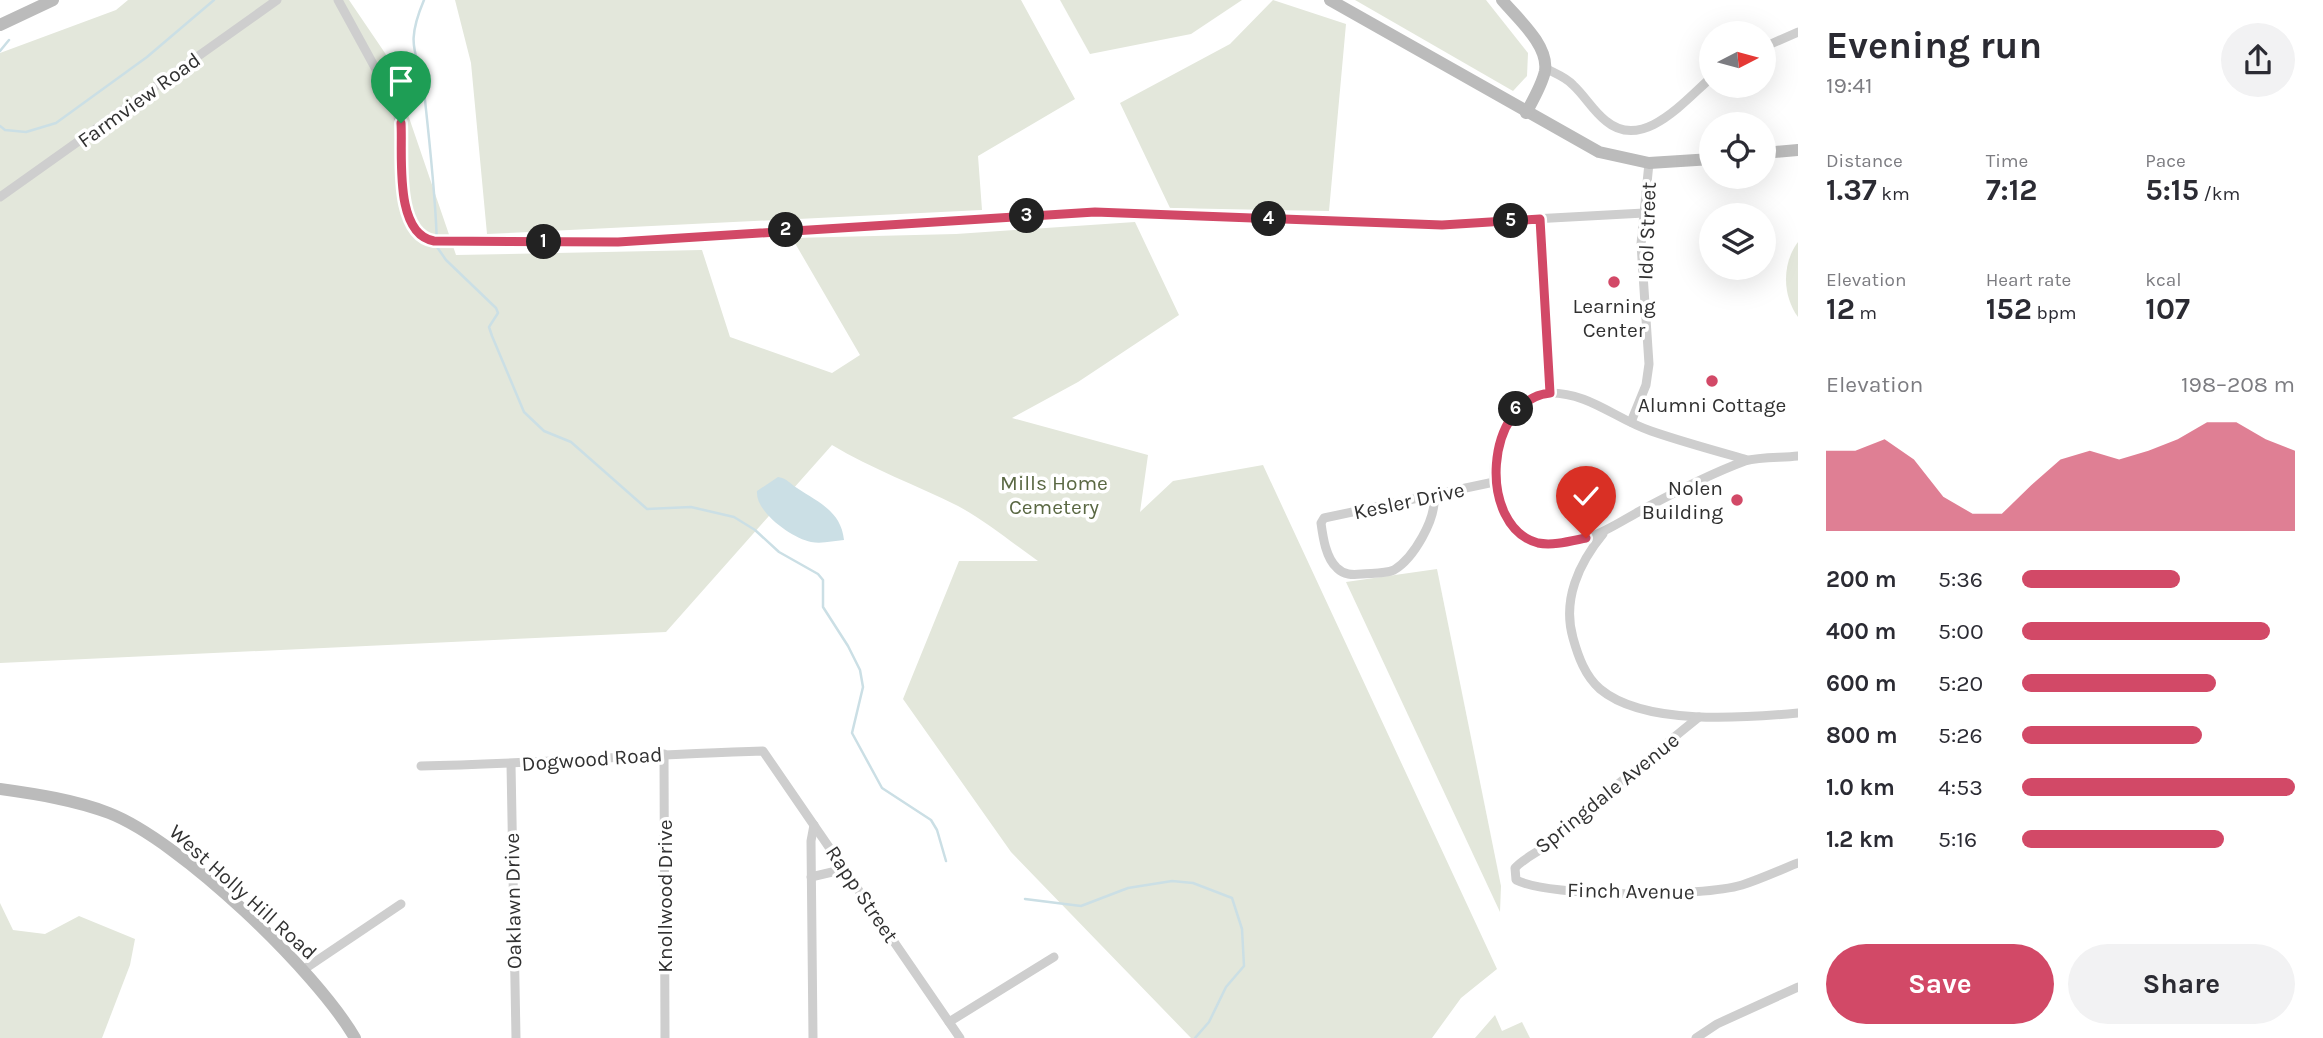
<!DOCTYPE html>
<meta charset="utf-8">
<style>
body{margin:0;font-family:Karla,sans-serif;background:#f2f2f3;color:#2b2b33;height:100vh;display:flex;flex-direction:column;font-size:26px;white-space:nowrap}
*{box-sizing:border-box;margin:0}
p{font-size:23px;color:#7c7c81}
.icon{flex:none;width:38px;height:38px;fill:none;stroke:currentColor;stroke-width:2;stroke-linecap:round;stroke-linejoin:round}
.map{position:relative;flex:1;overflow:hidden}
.panel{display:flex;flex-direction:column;background:#fff;width:525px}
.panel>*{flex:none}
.needle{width:46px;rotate:84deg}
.controls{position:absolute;left:1699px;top:21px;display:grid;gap:14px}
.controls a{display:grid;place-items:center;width:77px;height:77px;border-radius:50%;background:#fff;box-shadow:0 7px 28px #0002;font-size:35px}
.pin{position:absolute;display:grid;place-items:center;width:60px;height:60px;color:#fff;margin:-72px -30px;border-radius:50% 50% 50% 0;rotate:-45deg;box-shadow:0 0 7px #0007}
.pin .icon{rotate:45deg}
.km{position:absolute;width:35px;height:35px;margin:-18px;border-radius:50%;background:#222;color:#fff;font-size:19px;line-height:35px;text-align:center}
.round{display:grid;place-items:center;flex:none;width:74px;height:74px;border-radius:37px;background:#f2f2f3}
.headline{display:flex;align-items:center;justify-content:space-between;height:119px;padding:0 28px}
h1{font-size:38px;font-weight:700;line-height:52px}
.metrics{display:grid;grid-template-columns:repeat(3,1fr);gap:10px;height:119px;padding:7px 28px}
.metrics div{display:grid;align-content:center}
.metrics b{font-size:30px;font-weight:700}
.metrics small{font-size:19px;font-weight:400}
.metrics p{font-size:19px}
.chart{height:196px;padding:14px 28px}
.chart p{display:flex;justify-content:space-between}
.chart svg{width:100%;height:126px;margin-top:7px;fill:#d24967;opacity:.7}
.cta{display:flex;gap:14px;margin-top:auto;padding:14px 28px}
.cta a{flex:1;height:80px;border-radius:42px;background:#d24967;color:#fff;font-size:28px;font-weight:700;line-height:80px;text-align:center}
.cta a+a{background:#f2f2f3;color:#2b2b33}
ul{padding:0 28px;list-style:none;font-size:23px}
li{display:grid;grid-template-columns:112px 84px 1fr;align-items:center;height:52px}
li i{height:18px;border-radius:9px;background:#d24967}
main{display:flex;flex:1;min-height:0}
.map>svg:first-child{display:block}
.green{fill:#e3e7db}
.water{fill:#cbdfe5}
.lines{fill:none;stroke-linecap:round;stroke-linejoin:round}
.stream{stroke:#cbdfe5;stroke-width:2.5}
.street{stroke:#cecece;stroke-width:9}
.secondary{stroke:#bbb;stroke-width:12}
.route-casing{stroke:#fff;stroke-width:14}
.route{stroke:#d24967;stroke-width:9}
.poi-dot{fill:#d24967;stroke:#fff;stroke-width:2.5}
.labels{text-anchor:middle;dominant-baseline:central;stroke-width:7;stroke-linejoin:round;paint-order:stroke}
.street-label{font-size:21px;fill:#313131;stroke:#fff}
.poi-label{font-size:21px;fill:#313131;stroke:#fff}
.park-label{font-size:21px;fill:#5a6843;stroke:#fff}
</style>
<main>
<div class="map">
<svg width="1798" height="1038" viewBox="0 0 1798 1038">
<rect width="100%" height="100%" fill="#fff"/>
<g class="green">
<path d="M 128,0 L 349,0 L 389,59 L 456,255 L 702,250 L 730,337 L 832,373 L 860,355 L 792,238 L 956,234 L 1135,222 L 1179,315 L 1078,382 L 1012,418 L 1148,455 L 1140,512 L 1173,481 L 1263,465 L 1497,969 L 1461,998 L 1432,1038 L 1191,1038 L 1011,852 L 903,699 L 959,561 L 1038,561 C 1012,543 986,521 958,506 C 916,485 872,469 832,445 L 666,632 L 0,663 L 0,53 L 116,10 Z"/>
<path d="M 455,0 L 1021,0 L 1075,99 L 978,156 L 982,210 L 487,234 L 471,63 Z"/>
<path d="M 1060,0 L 1242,0 L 1191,34 L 1090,54 Z"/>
<path d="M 1273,0 L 1346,24 L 1329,211 L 1170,208 L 1120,103 L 1230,44 Z"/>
<path d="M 1355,0 L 1486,0 L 1528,53 L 1527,76 L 1513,91 Z"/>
<path d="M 1798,242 L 1798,317 C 1782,295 1782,263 1798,242 Z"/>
<path d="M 1437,569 L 1501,886 L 1500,912 L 1346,582 Z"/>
<path d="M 0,903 L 13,930 L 45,934 L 79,916 L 135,939 L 130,965 L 102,1038 L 0,1038 Z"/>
<path d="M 1495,1015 L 1502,1031 L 1522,1022 L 1530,1038 L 1475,1038 Z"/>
</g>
<path class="water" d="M 778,477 C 788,479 789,483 797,488 C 818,502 841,511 844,540 C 833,541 822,544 811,542 C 792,538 755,512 757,491 Z"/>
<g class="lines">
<g class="stream">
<path d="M 424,0 C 402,52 421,52 425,100 C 430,148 436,198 437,247 L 446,260 L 496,308 L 498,313 L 489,327 L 492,336 L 524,412 L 544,431 L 571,442 L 647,509 L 691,507 L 734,517 L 755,530 L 779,552 L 818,574 L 823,580 L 823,607 L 848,646 L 860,670 L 863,687 L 852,733 L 882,788 L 931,820 L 937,830 L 946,861"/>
<path d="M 0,51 L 9,40"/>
<path d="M 0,126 L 5,130 L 26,132 L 56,123 L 147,57 L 214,0"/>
<path d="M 1025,899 L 1081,906 L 1128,888 L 1172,881 L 1193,883 L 1232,898 L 1242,929 L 1244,966 L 1226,987 L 1209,1022 L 1195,1038"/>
</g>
<g class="street">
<path d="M 338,0 L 395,104 C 409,148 388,206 426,240 L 488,243 L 618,242 L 1095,212 L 1442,224 L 1644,213"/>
<path d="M 1764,47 L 1798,32"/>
<path d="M 1545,68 C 1554,73 1566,77 1573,85 C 1585,96 1593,111 1606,121 C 1643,152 1685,100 1712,77"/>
<path d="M 0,197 L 277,0"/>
<path d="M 1540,219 L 1550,393"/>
<path d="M 1631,422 L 1646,385 L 1649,364 L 1641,244 L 1649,163"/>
<path d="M 1748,460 C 1716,451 1683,442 1651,431 C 1615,419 1589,392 1548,393 C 1511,395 1492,446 1494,479 C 1495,505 1518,543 1547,543 C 1589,544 1606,530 1640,511 C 1673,493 1710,474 1745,461 C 1761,456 1782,458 1798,456"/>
<path d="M 1434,497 C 1436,519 1414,558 1394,570 C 1384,574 1372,573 1362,574 C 1352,575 1344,575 1337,568 C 1326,558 1323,538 1321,523 L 1324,518 L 1494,482"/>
<path d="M 1603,534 C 1579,563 1562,600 1573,638 C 1578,656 1585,676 1600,689 C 1644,726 1744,718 1798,713"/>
<path d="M 1699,717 C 1648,758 1599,800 1550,843 C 1539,852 1525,857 1515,868 L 1516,880 C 1553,898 1702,897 1742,885 C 1761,879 1780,870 1798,863"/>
<path d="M 664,754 L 665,1038"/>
<path d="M 511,764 L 516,1038"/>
<path d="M 421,766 C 535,764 649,754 763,751 L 960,1038"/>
<path d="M 811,877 L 845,869"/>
<path d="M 303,970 L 401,904"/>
<path d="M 949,1022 L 1054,957"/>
<path d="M 813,1038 L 811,841 L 814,825"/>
<path d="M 1696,1038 L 1717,1024 L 1798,987"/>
</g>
<g class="secondary">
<path d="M 1330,0 L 1599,152 L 1649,163 L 1712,159"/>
<path d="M 1502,0 C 1517,18 1549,45 1545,71 C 1542,85 1533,100 1526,113"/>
<path d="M 0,25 L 53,0"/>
<path d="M 1764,153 L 1798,150"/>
<path d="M 0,789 C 36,794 75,800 109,813 C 181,841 316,971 355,1038"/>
</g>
</g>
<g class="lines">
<defs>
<path id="route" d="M 401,123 C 403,152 393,234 434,241 L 618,242 L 1095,212 L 1442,225 L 1540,219 L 1550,393 C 1484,400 1477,527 1538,543 C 1553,546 1571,541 1586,538"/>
</defs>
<use href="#route" class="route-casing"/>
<use href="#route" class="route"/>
</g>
<g class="poi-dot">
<circle cx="1614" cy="282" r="7"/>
<circle cx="1712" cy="381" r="7"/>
<circle cx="1737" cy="500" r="7"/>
</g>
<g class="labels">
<g class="street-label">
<text transform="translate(139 100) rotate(-36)">Farmview Road</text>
<text transform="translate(1647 231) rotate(-88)">Idol Street</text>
<text transform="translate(1409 501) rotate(-12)">Kesler Drive</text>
<text transform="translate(592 759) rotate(-4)">Dogwood Road</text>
<text transform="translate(1607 793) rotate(-39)">Springdale Avenue</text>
<text transform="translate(1631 891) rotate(1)">Finch Avenue</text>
<text transform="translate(243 892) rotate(42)">West Holly Hill Road</text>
<text transform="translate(862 894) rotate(56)">Rapp Street</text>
<text transform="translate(665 896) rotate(-90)">Knollwood Drive</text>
<text transform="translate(513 901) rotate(-91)">Oaklawn Drive</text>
</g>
<g class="poi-label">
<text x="1614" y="306">Learning<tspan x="1614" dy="24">Center</tspan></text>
<text x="1712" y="405">Alumni Cottage</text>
<text x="1723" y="488" text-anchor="end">Nolen<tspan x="1723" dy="24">Building</tspan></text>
</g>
<g class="park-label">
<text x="1054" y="483">Mills Home<tspan x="1054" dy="24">Cemetery</tspan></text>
</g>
</g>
</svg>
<div class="controls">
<a><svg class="needle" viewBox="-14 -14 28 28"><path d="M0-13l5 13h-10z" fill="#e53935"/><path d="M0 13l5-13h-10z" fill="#7c7c81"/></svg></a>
<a><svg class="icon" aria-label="locate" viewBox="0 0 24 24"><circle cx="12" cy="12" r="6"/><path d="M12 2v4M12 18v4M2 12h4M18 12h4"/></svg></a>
<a><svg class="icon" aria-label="layers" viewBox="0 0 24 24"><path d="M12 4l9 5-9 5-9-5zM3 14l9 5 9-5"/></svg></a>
</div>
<div class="pin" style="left:401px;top:123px;background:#1e9e55"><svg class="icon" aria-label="arrive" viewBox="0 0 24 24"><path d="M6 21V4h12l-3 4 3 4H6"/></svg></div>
<div class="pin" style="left:1586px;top:538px;background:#d93025"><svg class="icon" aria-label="check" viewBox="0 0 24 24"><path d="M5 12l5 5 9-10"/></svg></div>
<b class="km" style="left:544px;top:242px">1</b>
<b class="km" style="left:786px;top:230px">2</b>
<b class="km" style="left:1027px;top:216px">3</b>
<b class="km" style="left:1269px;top:219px">4</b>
<b class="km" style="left:1511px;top:221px">5</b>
<b class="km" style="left:1516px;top:409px">6</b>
</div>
<section class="panel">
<div class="headline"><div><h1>Evening run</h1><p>19:41</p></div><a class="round"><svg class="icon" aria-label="share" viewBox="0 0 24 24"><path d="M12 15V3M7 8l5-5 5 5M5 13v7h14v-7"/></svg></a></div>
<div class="metrics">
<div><p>Distance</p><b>1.37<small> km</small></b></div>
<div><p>Time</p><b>7:12</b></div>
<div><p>Pace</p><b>5:15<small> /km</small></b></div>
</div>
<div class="metrics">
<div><p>Elevation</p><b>12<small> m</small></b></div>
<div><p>Heart rate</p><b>152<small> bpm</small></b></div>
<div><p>kcal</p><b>107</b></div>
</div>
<div class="chart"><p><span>Elevation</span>198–208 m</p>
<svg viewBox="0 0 160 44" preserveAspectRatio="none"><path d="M0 44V16L10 16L20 12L30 19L40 32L50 38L60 38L70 28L80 19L90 16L100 19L110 16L120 12L130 6L140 6L150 12L160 16V44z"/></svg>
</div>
<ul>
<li><b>200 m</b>5:36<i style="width:58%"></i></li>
<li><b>400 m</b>5:00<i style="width:91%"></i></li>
<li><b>600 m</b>5:20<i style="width:71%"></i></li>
<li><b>800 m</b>5:26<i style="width:66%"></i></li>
<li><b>1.0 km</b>4:53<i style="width:100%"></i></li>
<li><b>1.2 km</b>5:16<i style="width:74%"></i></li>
</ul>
<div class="cta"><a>Save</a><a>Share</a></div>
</section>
</main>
